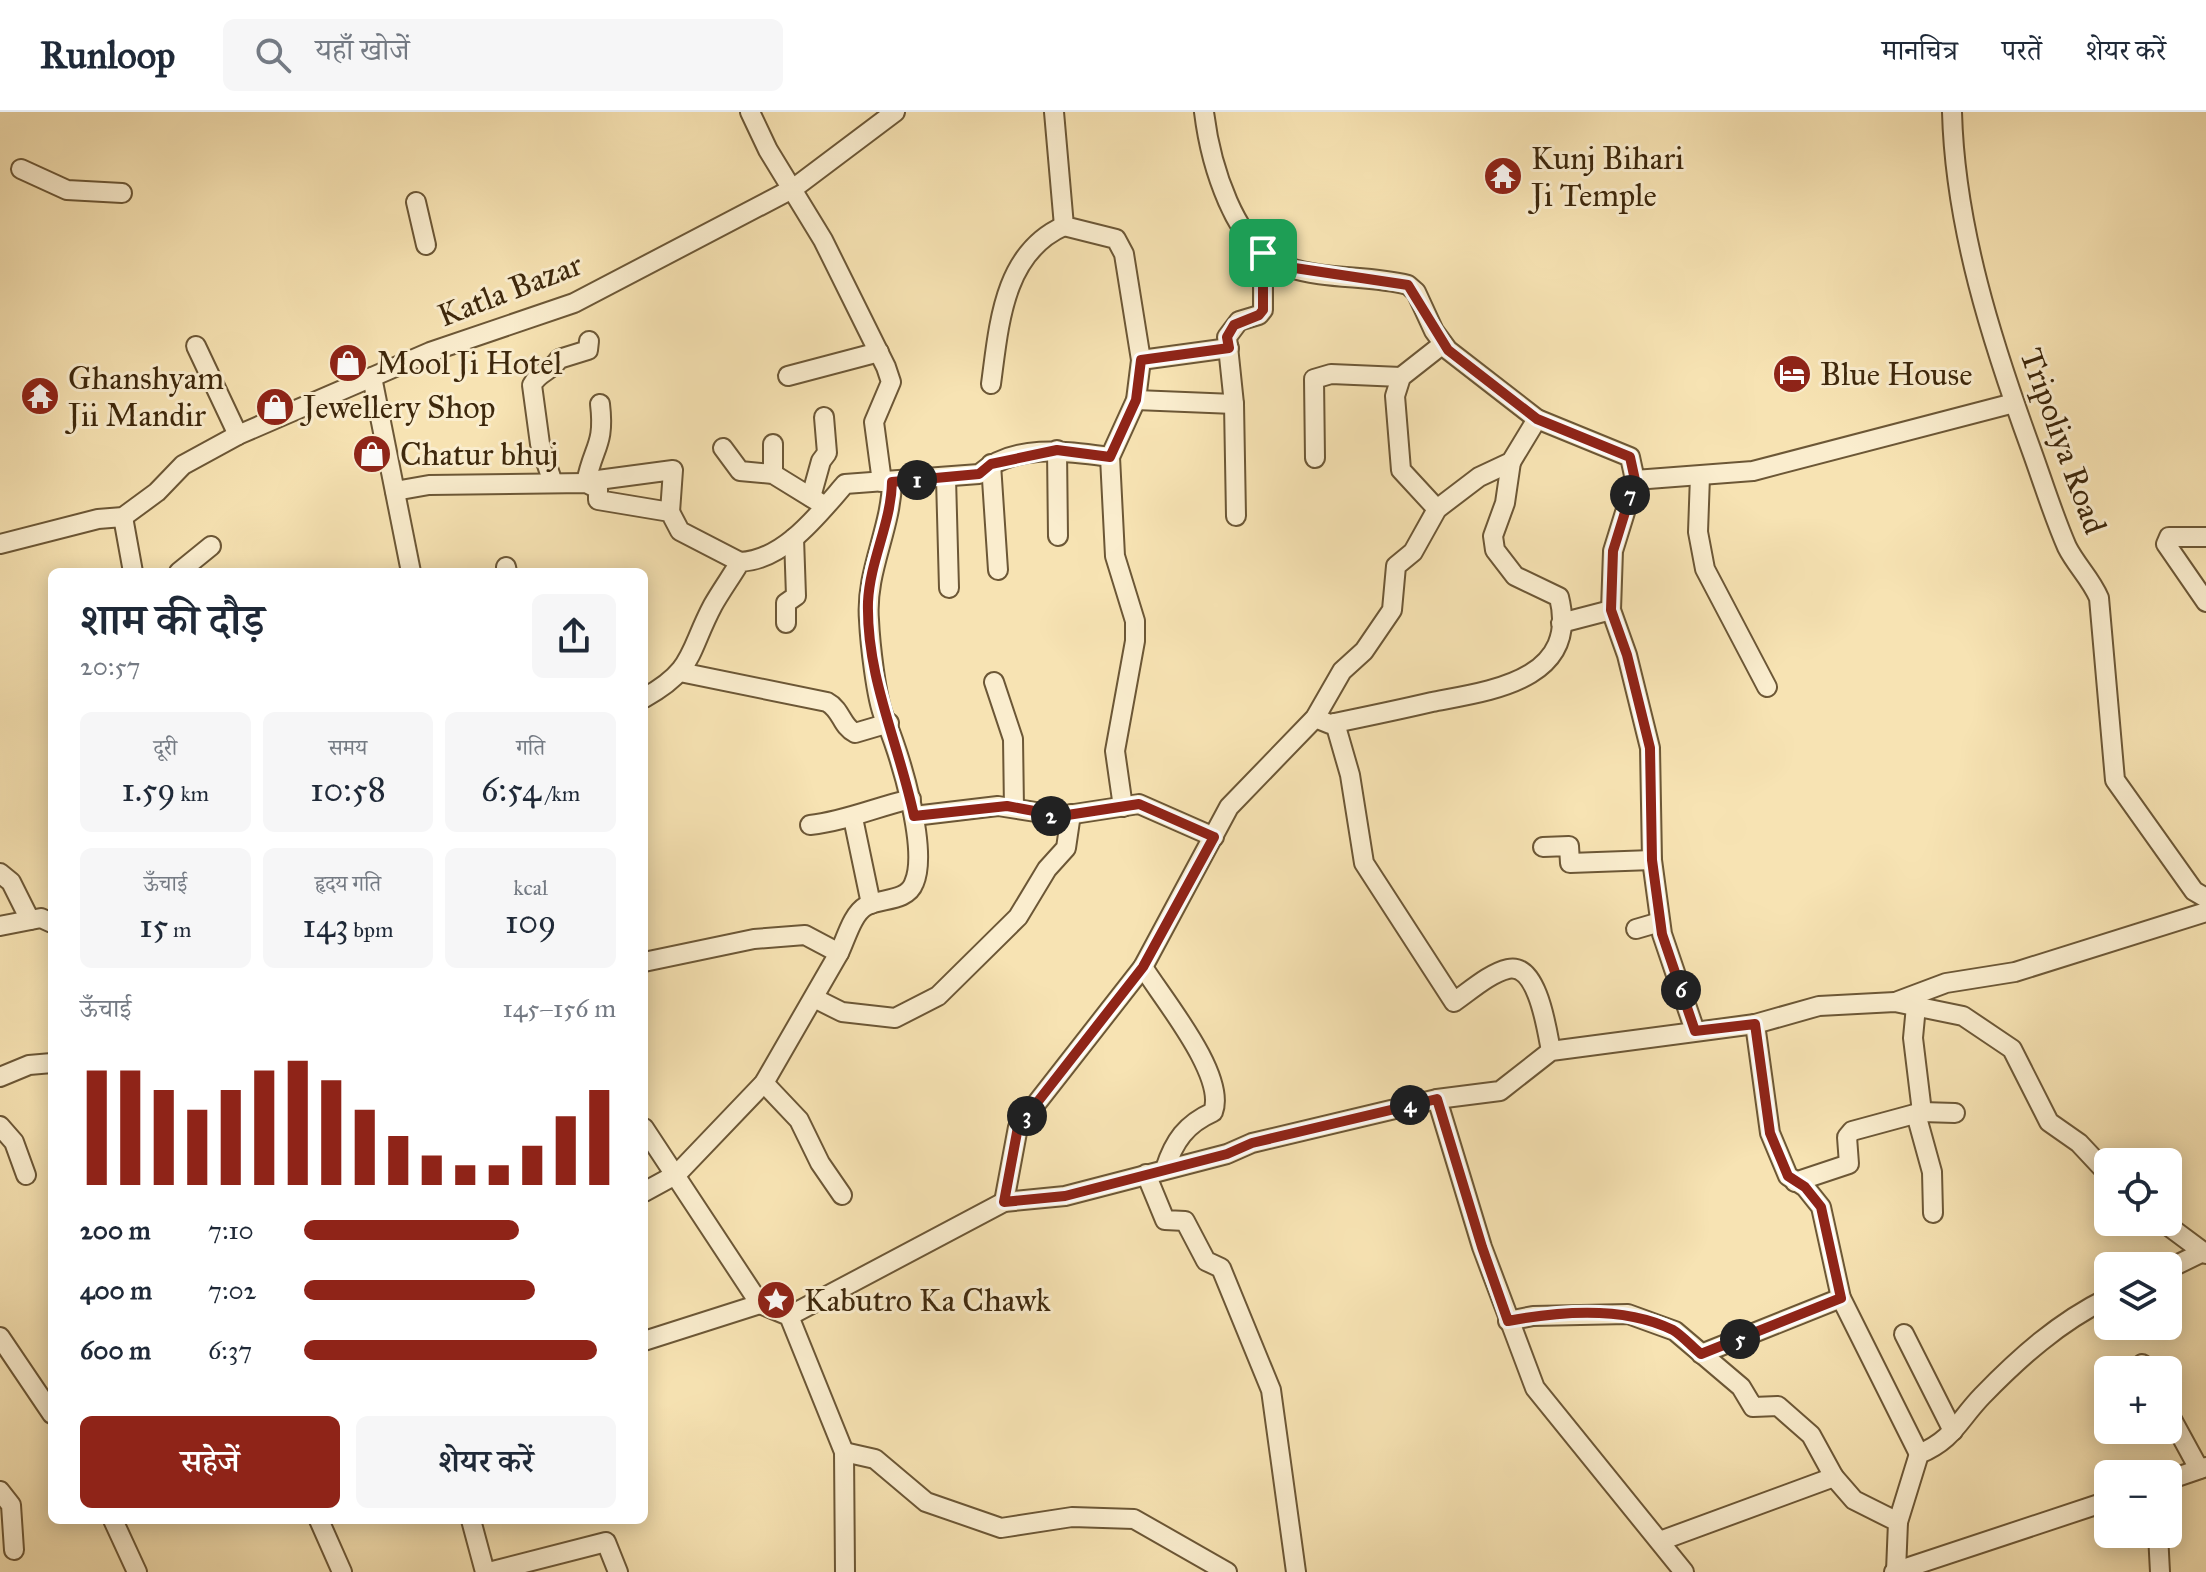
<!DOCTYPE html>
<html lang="hi">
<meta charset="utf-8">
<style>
body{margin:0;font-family:"IM FELL Great Primer","Noto Serif Devanagari",serif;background:#f6f6f7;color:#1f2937;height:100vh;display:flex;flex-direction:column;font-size:30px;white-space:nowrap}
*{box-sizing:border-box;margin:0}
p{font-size:26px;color:#747a83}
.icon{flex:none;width:44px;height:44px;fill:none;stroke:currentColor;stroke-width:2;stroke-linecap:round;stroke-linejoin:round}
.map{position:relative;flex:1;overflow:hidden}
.details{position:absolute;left:48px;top:456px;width:600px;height:956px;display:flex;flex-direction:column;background:#fff;border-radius:12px;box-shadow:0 4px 20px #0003}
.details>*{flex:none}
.controls{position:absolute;left:2094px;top:1036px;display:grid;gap:16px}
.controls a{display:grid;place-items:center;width:88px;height:88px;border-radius:12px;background:#fff;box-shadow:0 4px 20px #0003;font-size:40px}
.pin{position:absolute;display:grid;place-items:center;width:68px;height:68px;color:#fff;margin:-34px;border-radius:16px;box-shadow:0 4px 12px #0006}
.km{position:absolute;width:40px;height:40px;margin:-20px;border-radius:50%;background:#222;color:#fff;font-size:22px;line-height:40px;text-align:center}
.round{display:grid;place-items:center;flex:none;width:84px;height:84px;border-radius:12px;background:#f6f6f7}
.overview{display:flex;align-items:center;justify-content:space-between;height:136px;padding:0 32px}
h1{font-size:44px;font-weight:600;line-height:60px}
.metrics{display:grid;grid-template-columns:repeat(3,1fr);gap:12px;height:136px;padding:8px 32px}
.metrics div{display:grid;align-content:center;border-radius:12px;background:#f6f6f7;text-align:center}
.metrics b{font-size:34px;font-weight:600}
.metrics small{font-size:22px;font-weight:400}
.metrics p{font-size:22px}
.chart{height:224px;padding:16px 32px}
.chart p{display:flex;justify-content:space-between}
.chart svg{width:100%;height:144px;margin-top:8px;stroke:#8f2418;stroke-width:6}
.button{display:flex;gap:16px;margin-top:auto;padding:16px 32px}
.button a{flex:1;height:92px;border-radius:12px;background:#8f2418;color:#fff;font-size:32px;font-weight:600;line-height:92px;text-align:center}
.button a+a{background:#f6f6f7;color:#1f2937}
ul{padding:0 32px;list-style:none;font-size:26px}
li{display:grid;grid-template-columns:128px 96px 1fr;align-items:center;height:60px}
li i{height:20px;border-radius:10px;background:#8f2418}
header{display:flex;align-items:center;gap:48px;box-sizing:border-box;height:112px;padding:0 40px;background:#fff;border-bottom:2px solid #e0e1e3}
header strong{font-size:38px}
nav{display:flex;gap:44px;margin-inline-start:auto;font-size:28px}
.search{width:560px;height:72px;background:#f6f6f7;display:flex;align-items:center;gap:20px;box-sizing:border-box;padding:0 28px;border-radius:12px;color:#747a83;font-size:30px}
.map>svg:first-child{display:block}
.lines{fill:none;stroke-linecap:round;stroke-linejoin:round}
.minor-casing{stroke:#6c5736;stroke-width:22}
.minor{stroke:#faedce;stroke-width:18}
.route-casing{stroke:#fff;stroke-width:16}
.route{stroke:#8f2418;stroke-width:10}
.labels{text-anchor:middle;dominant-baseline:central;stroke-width:6;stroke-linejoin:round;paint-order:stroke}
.poi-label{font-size:32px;fill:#3e280c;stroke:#faedce;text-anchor:start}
.street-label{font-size:32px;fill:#3e280c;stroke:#faedce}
</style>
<header>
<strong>Runloop</strong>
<div class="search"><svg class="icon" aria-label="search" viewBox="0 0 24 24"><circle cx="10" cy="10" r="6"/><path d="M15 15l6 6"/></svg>यहाँ खोजें</div>
<nav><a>मानचित्र</a><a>परतें</a><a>शेयर करें</a></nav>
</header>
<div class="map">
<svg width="2206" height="1460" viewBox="0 0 2206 1460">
<rect width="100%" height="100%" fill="#f7e3b3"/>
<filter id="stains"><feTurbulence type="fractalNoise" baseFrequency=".0025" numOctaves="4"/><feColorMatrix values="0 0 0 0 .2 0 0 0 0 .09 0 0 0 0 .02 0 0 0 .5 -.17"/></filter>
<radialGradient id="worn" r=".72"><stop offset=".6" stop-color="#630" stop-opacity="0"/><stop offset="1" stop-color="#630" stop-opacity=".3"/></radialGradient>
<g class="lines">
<defs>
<g id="minor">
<path d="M 750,0 L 768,38 L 823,128 L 886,255 L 891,270 L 874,310 L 882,370"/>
<path d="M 1054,0 L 1064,114 L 1116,127 L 1124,142 L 1141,248 L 1136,288 L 1110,345 L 1115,444 L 1135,509 L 1135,529 L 1115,639 L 1123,695"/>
<path d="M 1204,0 C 1210,49 1234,138 1287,155 C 1326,168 1369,163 1408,173 L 1416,180 L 1434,219 L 1448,238 L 1537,307 L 1630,345 L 1635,368 L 1753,359 L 2014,291"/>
<path d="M 1952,0 C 1955,115 1992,230 2031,337 C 2043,370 2053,403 2067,435 C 2076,453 2091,467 2099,486 L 2115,668 L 2194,779 L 2206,786"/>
<path d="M 21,57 L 67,78 L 122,81"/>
<path d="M 416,90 L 426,133"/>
<path d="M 196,234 L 238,323"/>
<path d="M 1141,248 L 1229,236"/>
<path d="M 788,264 L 879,240"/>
<path d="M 372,265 L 411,460"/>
<path d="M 991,272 C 999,213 1003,141 1064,114"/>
<path d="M 1136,288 L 1234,292"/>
<path d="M 773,332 L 773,362"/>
<path d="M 723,336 L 740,359 L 773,362 L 825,394"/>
<path d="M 1057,338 L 1058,424"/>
<path d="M 1315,346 L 1314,267 L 1331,262 L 1401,265"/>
<path d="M 991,352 L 998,458"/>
<path d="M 1700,364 L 1698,420 L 1705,457 L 1767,575"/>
<path d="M 946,366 L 949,476"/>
<path d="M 1635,368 L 1613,439 L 1611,498 L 1627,543 L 1650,636 L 1652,748 L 1662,822 L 1695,919"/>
<path d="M 553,371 L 540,332 L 532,273 C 538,260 552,259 559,247 L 588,238 L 589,229"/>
<path d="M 586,371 C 593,334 605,334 600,292"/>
<path d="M 598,377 L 598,368 L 673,358 L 670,400"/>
<path d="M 395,379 L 429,373 L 586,371 L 598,377 L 598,388 L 670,400 L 680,419 L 740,450"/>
<path d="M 811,385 L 821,349 L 827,341 L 824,305"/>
<path d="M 1437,397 L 1401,358 L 1395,284 L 1401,265 L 1443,232"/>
<path d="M 1236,404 L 1234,292 L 1227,225 L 1239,209 L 1259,203 L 1263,198 L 1263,141"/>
<path d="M 123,405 L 133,460"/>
<path d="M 2206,425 L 2169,425 L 2166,432 L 2206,490"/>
<path d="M 0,432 L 98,407 L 123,405 L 157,380 L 183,353 L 238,323 L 430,240 L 574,191 L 794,76 L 895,0"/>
<path d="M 506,455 L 507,460"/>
<path d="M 179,460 L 211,434"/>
<path d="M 786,511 L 786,491 L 796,484 L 794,426"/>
<path d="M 1561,511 L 1611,498"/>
<path d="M 680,560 L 827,590 C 842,598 841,614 855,621 L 889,611"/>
<path d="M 994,570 L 1013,627 L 1014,696"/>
<path d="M 644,586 C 695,558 688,540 713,493 C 721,479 731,465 740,450 C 784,448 818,403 845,372 L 979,362 C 1015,331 1066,339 1110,345"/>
<path d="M 1315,606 L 1330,612 C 1364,605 1398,598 1432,590 C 1489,579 1580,569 1559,485 L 1515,464 L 1495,438 L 1493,424 L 1505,391 L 1511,350"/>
<path d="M 1335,611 L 1350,663 L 1364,751 L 1454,890 C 1470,879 1490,861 1508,857 C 1538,850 1547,919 1551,939"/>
<path d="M 914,704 L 998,694 L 1061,704 L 1139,692 L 1214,725"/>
<path d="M 853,706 L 871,792"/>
<path d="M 810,713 C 846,709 876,695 911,687"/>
<path d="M 1543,735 L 1569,734 L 1570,751 L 1652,748"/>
<path d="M 0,761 L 11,770 L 30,808"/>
<path d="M 0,814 L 41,806 L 52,811"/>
<path d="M 1636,817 L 1660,810"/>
<path d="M 839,841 C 846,827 852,802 866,794 C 881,786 907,790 914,771 C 929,737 899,638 884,605 C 876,586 870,530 869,508 C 865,460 891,418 892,370"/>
<path d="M 644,850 L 754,827 L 805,823 L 839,841 L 764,971 L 677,1062 L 644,1080"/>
<path d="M 1143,855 C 1163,887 1227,964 1213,1000 C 1186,1012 1174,1029 1165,1057"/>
<path d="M 814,886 L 842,900 L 895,906 L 938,884 L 1018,805 L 1047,757 L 1066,736 L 1071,702"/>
<path d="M 1898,889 L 1946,871 L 2015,860 L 2206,800"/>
<path d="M 1916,894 L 1913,926 L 1922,1000"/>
<path d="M 1755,912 L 1770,1021 L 1788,1064 L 1805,1075 L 1821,1095 L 1841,1186 L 1919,1342"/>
<path d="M 0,965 L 29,953 L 52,951"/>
<path d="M 764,971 L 799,1008 L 820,1051 L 842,1083"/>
<path d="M 1437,987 L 1482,1135 L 1535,1276 L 1684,1460"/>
<path d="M 1916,1002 L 1932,1060 L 1933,1101"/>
<path d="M 0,1014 L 14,1030 L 26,1063"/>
<path d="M 644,1016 L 760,1192 L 789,1204 L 844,1340 L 845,1460"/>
<path d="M 1146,1062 L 1165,1108 L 1185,1109 L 1206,1149 L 1221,1156 L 1271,1278 L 1296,1460"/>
<path d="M 1795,1070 L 1849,1052 L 1847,1025 L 1852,1019 L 1922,1000 L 1955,1001"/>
<path d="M 1004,1090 L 1018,1015 L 1143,855 L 1229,695 L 1315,606 L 1342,559 L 1364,539 L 1392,498 L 1396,454 L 1413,440 L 1437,397 L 1479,365 L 1511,350 L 1537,307"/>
<path d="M 2163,1110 L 2206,1142"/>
<path d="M 2168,1157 L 2203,1140"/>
<path d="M 789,1204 L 1004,1090 L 1065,1084 L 1227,1042 L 1252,1031 L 1437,987 L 1500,979 L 1551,939 L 1755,912 L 1819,894 L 1895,890 L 1963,904 L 2012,937 L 2049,1010 L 2079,1031 L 2108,1062"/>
<path d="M 1508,1209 L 1533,1204 L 1628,1202 L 1675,1219 L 1741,1275 L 1753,1295 L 1778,1294 L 1811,1323 L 1834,1365 L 1854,1388 L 1898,1410 L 1896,1459"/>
<path d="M 1904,1222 L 1953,1319"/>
<path d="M 0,1225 L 52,1302"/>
<path d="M 644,1229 L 760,1192"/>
<path d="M 1701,1242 L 1841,1186"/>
<path d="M 2142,1252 L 2145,1258"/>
<path d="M 2168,1300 L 2199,1357"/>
<path d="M 844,1340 L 875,1347 L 926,1390 L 1001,1416 L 1072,1405 L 1134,1407 L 1227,1460"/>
<path d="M 2168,1368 L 2206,1355"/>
<path d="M 0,1379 L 11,1393 L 14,1438"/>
<path d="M 113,1408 L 137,1460"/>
<path d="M 319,1408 L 342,1460"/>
<path d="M 471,1408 L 485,1460"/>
<path d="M 1898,1410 L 1919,1342 C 1953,1328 1958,1309 1982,1284 C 2020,1245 2059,1210 2108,1186"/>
<path d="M 2158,1422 L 2160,1460"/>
<path d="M 1660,1429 L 1834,1365"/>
<path d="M 489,1460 L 606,1430 L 618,1460"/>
<path d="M 1894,1460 L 2108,1389"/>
</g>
</defs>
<use href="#minor" class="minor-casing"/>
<use href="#minor" class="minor"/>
</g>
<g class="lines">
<defs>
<path id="route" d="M 1263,141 L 1288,155 L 1408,173 L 1448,238 L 1537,307 L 1630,345 L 1635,368 L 1613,439 L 1611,498 L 1627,543 L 1650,636 L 1652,748 L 1662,822 L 1695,919 L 1755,912 L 1770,1021 L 1788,1064 L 1805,1075 L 1821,1095 L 1841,1186 L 1701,1242 C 1692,1235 1683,1224 1673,1218 C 1625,1194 1560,1199 1508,1209 L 1482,1135 L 1437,987 L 1252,1031 L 1227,1042 L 1065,1084 L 1004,1090 L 1018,1015 L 1143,855 L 1214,725 L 1139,692 L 1061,704 L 1007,694 L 914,704 C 899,632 866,565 868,490 C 870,448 891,412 892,370 L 979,362 L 991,352 L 1057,338 L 1110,345 L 1136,288 L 1141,248 L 1229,236 L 1227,225 L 1234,213 L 1259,203 L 1263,198 Z"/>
</defs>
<use href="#route" class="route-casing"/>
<use href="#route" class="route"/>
</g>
<defs>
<symbol id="temple-disc" viewBox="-11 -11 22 22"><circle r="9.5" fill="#8f2418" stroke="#faedce"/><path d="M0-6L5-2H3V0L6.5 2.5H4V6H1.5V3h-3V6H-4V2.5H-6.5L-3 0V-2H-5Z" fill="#fff"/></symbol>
<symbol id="shop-disc" viewBox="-11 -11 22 22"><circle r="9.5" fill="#8f2418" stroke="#faedce"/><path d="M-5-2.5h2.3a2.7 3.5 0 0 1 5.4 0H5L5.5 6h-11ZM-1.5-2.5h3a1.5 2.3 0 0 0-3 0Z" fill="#fff"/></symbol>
<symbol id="hotel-disc" viewBox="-11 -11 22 22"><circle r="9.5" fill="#8f2418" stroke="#faedce"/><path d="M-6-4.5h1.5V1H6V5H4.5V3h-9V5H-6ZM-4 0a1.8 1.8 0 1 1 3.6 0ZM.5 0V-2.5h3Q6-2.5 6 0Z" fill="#fff"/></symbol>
<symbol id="sight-disc" viewBox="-11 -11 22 22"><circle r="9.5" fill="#8f2418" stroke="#faedce"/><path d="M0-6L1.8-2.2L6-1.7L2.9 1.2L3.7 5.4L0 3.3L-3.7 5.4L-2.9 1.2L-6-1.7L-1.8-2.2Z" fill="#fff"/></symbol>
</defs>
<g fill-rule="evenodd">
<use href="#temple-disc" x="1481" y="42" width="44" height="44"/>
<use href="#shop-disc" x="326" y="229" width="44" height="44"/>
<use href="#hotel-disc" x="1770" y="240" width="44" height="44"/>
<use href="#temple-disc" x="18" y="262" width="44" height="44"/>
<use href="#shop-disc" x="253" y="273" width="44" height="44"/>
<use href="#shop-disc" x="350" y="320" width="44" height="44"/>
<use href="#sight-disc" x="754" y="1166" width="44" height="44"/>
</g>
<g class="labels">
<g class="poi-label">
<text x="1531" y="46">Kunj Bihari<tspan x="1531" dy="37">Ji Temple</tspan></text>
<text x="376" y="251">Mool Ji Hotel</text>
<text x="1820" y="262">Blue House</text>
<text x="68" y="266">Ghanshyam<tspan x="68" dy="37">Jii Mandir</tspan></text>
<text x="303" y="295">Jewellery Shop</text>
<text x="400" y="342">Chatur bhuj</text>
<text x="804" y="1188">Kabutro Ka Chawk</text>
</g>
<g class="street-label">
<text transform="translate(510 178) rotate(-21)">Katla Bazar</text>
<text transform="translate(2063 329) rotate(70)">Tripoliya Road</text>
</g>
</g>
<rect width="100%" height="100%" filter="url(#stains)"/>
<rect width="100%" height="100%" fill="url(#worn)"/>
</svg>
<div class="controls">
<a><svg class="icon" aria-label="locate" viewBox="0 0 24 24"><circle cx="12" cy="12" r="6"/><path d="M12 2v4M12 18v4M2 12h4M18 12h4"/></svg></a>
<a><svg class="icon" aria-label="layers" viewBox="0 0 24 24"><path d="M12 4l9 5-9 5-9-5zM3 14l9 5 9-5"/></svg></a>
<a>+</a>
<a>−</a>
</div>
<div class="pin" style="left:1263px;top:141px;background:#1e9e55"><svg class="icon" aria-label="arrive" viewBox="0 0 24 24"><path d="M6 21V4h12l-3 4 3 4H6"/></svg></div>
<b class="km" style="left:917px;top:368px">1</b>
<b class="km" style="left:1051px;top:704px">2</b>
<b class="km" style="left:1027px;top:1004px">3</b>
<b class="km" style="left:1410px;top:993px">4</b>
<b class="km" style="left:1740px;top:1227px">5</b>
<b class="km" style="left:1681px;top:878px">6</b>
<b class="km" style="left:1630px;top:383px">7</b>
<section class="details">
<div class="overview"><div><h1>शाम की दौड़</h1><p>20:57</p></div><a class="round"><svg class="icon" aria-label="share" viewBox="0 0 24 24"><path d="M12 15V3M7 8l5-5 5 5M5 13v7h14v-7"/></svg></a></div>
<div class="metrics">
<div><p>दूरी</p><b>1.59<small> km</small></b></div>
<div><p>समय</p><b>10:58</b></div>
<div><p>गति</p><b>6:54<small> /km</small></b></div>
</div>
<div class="metrics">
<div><p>ऊँचाई</p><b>15<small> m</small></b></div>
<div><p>हृदय गति</p><b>143<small> bpm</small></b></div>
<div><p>kcal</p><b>109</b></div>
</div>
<div class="chart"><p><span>ऊँचाई</span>145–156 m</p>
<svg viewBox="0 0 160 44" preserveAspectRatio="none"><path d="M5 44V9M15 44V9M25 44V15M35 44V21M45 44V15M55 44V9M65 44V6M75 44V12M85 44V21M95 44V29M105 44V35M115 44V38M125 44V38M135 44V32M145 44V23M155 44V15"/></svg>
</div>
<ul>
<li><b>200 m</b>7:10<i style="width:69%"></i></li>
<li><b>400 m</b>7:02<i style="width:74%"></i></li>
<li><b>600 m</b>6:37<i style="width:94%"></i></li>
</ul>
<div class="button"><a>सहेजें</a><a>शेयर करें</a></div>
</section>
</div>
